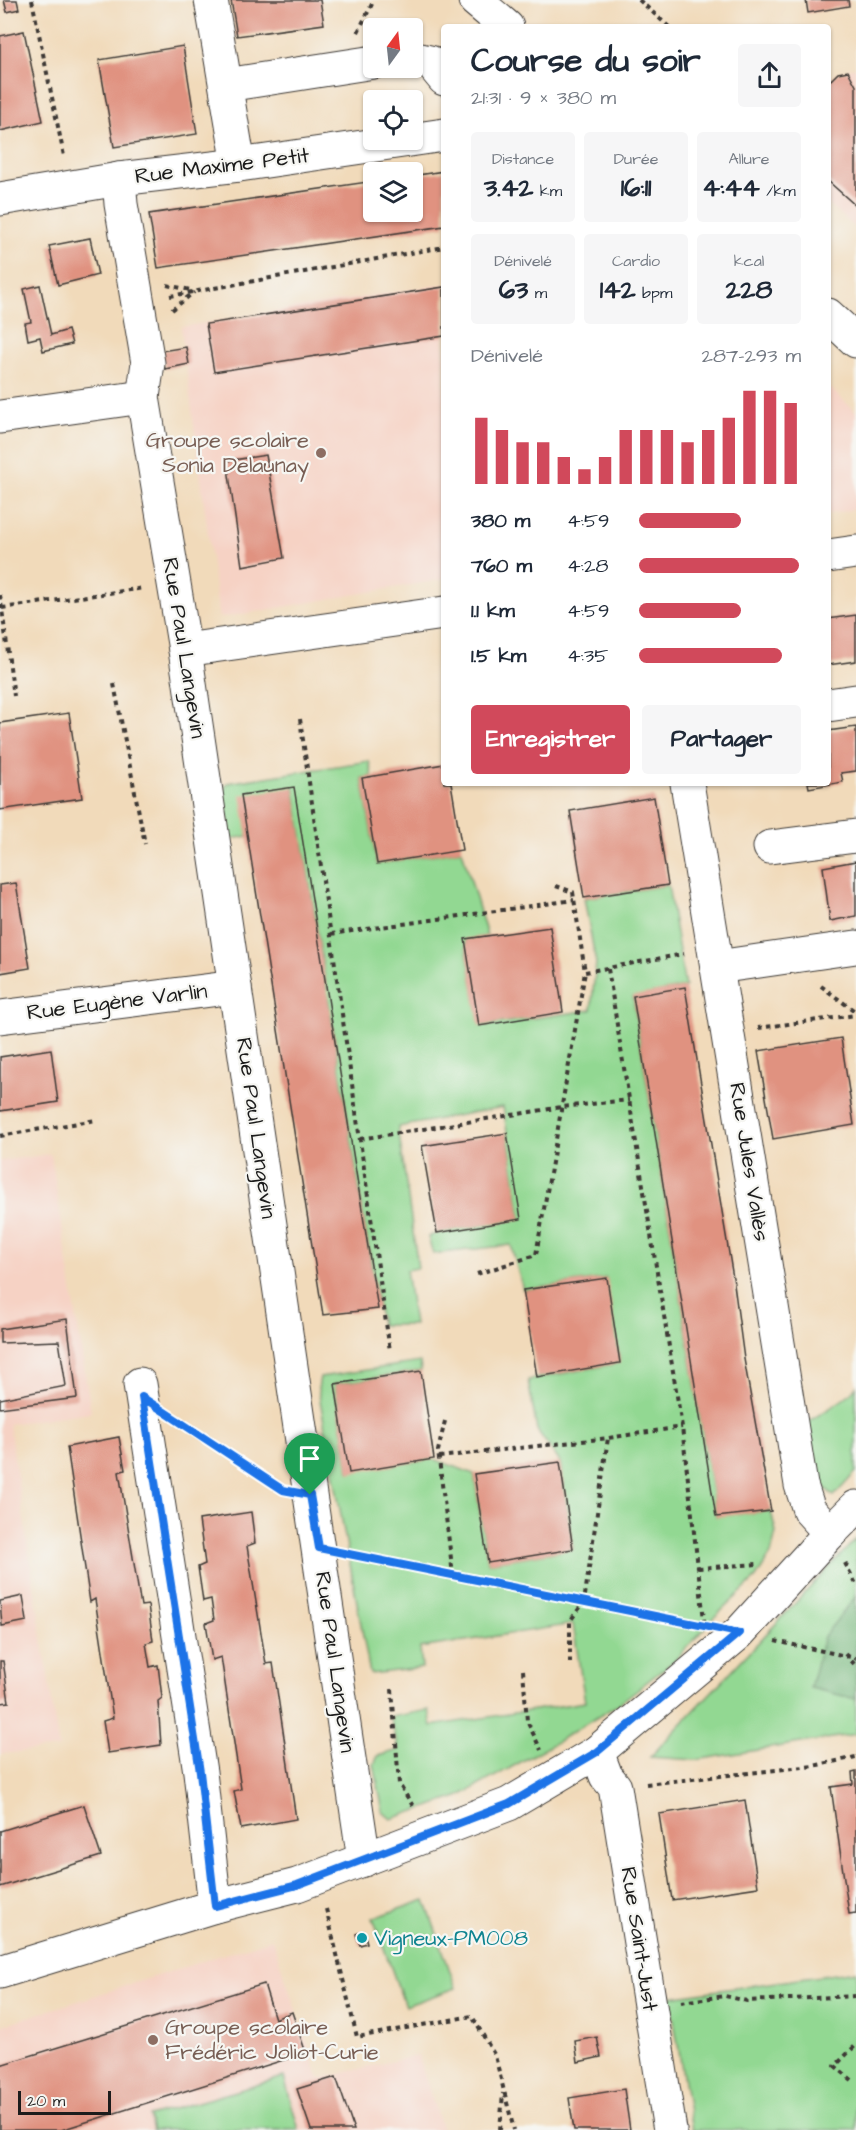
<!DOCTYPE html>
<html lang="fr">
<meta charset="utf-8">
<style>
body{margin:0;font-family:"Architects Daughter",sans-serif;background:#f6f6f7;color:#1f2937;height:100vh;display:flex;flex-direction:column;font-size:22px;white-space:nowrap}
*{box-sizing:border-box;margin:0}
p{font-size:20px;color:#747a83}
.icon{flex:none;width:33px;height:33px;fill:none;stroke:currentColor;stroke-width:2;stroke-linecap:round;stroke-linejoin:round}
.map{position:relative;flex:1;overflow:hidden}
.details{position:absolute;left:441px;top:24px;width:390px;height:762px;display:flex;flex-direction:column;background:#fff;border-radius:6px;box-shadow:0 2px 4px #0004}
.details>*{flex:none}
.needle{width:39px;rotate:15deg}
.tools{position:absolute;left:363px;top:18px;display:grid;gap:12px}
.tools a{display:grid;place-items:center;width:60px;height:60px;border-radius:6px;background:#fff;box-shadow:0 2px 4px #0004;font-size:30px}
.scale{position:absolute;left:18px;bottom:15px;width:93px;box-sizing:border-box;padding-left:6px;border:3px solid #1c1c1c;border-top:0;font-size:16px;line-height:21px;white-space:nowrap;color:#1c1c1c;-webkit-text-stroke:4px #f6f6f2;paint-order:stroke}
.pin{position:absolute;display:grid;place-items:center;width:51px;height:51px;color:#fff;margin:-62px -26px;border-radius:50% 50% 50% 0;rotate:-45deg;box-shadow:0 0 6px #0007}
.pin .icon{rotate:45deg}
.round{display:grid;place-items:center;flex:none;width:63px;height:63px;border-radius:6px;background:#f6f6f7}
.overview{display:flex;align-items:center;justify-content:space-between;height:102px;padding:0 30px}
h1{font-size:33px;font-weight:700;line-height:45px}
.figures{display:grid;grid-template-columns:repeat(3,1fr);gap:9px;height:102px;padding:6px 30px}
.figures div{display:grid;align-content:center;border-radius:6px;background:#f6f6f7;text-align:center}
.figures b{font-size:26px;font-weight:700}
.figures small{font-size:16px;font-weight:400}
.figures p{font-size:16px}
.chart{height:168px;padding:12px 30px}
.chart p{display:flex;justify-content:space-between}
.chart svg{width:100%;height:108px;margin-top:6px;stroke:#d1495b;stroke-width:6}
.cta{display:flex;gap:12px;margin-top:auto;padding:12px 30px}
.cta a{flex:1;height:69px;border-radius:6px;background:#d1495b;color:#fff;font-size:24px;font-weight:700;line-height:69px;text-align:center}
.cta a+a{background:#f6f6f7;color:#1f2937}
ul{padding:0 30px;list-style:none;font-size:20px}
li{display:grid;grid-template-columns:96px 72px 1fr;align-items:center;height:45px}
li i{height:15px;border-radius:8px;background:#d1495b}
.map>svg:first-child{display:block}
.built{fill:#f6d2c4}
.green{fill:#92d892;stroke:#577a57;stroke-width:1.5}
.forest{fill:#75b87c;stroke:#486a4c;stroke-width:1.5}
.building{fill:#e09280}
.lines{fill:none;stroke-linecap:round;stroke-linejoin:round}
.minor-casing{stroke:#3c3834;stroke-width:35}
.path{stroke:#3c3834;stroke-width:4;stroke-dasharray:4.5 4.5;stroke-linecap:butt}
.minor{stroke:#fff;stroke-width:33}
.route-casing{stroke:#fff;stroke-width:12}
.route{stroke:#1a73e8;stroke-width:8}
.education-dot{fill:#8d6e63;stroke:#f6f6f2;stroke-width:2}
.culture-dot{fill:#0f9aa8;stroke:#f6f6f2;stroke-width:2}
.labels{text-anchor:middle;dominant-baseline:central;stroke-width:4.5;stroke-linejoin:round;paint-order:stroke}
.street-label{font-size:22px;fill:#1c1c1c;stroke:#f6f6f2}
.education-label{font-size:22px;fill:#785e54;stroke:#f6f6f2;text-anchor:end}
.culture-label{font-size:22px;fill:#0d838f;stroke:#f6f6f2;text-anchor:start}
</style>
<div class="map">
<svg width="856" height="2130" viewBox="0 0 856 2130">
<rect width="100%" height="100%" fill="#f6f6f2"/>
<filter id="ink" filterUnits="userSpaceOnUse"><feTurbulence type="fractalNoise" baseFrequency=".0167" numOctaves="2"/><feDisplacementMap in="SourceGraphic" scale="12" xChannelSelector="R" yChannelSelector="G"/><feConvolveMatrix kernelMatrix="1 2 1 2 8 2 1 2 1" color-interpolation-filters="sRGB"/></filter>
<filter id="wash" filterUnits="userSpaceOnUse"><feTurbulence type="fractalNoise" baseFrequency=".008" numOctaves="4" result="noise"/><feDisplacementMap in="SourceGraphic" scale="24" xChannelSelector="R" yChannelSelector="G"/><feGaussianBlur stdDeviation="1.35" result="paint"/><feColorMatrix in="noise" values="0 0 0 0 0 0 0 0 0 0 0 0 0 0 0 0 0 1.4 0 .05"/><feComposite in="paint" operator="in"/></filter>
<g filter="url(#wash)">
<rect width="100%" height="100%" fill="#f1daba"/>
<g class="built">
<path d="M 849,68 L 856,68 L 856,228 L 828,204 L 828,91 Z"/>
<path d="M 444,284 L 444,579 L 219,618 L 181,327 Z"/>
<path d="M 828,386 L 856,412 L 856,509 L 828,514 Z"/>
<path d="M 51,1154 L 91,1412 L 9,1424 L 59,1748 L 0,1754 L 0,1161 Z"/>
<path d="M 272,1939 L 319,2079 L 418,2055 L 442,2130 L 0,2130 L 0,2026 Z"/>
</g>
<g class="green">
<path d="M 369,761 L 372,776 L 362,778 L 377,864 L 462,850 L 487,936 L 465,940 L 480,1026 L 591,1010 L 596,963 L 584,898 L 668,885 L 685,987 L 633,997 L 716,1516 L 771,1511 L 776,1532 L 771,1554 L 756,1578 L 719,1613 L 675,1660 L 616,1706 L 553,1744 L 458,1797 L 391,1819 L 383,1812 L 374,1764 L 378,1756 L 399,1750 L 390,1717 L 429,1710 L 432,1726 L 585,1702 L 573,1624 L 420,1648 L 422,1668 L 370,1674 L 318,1389 L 320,1377 L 420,1362 L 421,1371 L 335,1384 L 349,1472 L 434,1459 L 474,1474 L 488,1563 L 573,1549 L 560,1462 L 537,1430 L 528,1380 L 620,1363 L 606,1278 L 523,1290 L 511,1245 L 433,1254 L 428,1237 L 437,1233 L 521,1219 L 503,1107 L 398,1127 L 418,1268 L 406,1270 L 414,1325 L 381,1325 L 294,787 L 248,836 L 231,839 L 223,791 L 227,783 Z"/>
<path d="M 856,1386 L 856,1472 L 834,1496 L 819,1483 L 807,1423 C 821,1412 848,1400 856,1386 Z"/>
<path d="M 856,1539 L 856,1734 L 696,1760 L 650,1757 Z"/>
<path d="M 425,1900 L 456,1988 L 405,2006 L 373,1918 Z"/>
<path d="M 856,1971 L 856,2130 L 692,2130 L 670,1997 Z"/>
<path d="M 284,2077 L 299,2130 L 153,2130 L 149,2116 Z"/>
</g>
<path class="forest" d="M 856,1596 L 856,1699 L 810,1688 L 824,1636 Z"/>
<g id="blocks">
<g class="building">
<path d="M 4,0 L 17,0 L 19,9 L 7,12 Z"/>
<path d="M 231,0 L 320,0 L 324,24 L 237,36 Z"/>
<path d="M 806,0 L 848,0 L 849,6 L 808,13 Z"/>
<path d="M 24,31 L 43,121 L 0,131 L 0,36 Z"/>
<path d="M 183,46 L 197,134 L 114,147 L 99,60 Z"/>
<path d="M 848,71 L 856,86 L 856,206 L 828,181 L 828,77 L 831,80 L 838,73 Z"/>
<path d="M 444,171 L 444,226 L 158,268 L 149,214 L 374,181 L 374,212 L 412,212 L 412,176 Z"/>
<path d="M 90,238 L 98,275 L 58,285 L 49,246 Z"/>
<path d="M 40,285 L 51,335 L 68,330 L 72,344 L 43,351 L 40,337 L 28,340 L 25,323 L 31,322 L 24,289 Z"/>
<path d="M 444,287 L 444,336 L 214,372 L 206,324 Z"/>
<path d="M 186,347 L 189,364 L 165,369 L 161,351 Z"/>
<path d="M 266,455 L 284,558 L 242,566 L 227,461 Z"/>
<path d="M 856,615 L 856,661 L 828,665 L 828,619 Z"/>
<path d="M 69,713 L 82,798 L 0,810 L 0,723 Z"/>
<path d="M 856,727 L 856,771 L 841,773 L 843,782 L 809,788 L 808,783 L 828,783 L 828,731 Z"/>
<path d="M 444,764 L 444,783 L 451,783 L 462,850 L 377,864 L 362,778 Z"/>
<path d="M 294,787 L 378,1309 L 323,1315 L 310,1233 L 241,795 Z"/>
<path d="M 654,797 L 668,885 L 584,898 L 570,811 Z"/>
<path d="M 856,861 L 856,916 L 830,921 L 823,867 Z"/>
<path d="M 16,883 L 30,968 L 0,973 L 0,885 Z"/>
<path d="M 550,927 L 563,1012 L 479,1026 L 465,939 Z"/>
<path d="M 685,987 L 734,1284 L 744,1359 L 771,1511 L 716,1517 L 633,996 Z"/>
<path d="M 841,1038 L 854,1125 L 773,1139 L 758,1051 Z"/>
<path d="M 51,1049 L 58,1102 L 0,1111 L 0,1057 Z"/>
<path d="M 507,1133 L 521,1219 L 437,1233 L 422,1146 Z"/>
<path d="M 607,1278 L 620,1363 L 537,1377 L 523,1290 Z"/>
<path d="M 67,1319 L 77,1398 L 0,1408 L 0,1399 L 66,1386 L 59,1341 L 0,1343 L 0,1329 Z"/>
<path d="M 421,1371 L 434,1459 L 349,1473 L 335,1384 Z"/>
<path d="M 119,1437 L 125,1470 L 119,1472 L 141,1606 L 148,1605 L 153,1641 L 146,1643 L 150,1667 L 158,1665 L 162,1698 L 158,1701 L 161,1745 L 108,1753 L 103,1721 L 113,1718 L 95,1599 L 90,1602 L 67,1447 Z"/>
<path d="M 560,1462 L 573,1549 L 488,1563 L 474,1474 Z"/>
<path d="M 251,1512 L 255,1543 L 247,1546 L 266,1664 L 273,1663 L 296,1819 L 241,1829 L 234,1791 L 241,1789 L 221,1657 L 212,1660 L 206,1623 L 214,1620 L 211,1599 L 203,1601 L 198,1567 L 205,1564 L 199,1520 Z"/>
<path d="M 23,1596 L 27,1621 L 2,1626 L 0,1601 Z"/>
<path d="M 0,1661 L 3,1661 L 9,1702 L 0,1703 Z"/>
<path d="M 856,1771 L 856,1913 L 849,1914 L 831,1787 L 853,1784 L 852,1772 Z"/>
<path d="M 745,1800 L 758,1887 L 672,1900 L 659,1814 Z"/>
<path d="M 84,1805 L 101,1856 L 0,1887 L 0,1831 Z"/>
<path d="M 364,1931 L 367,1943 L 360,1945 L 356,1934 Z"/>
<path d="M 264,1984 L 275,2019 L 292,2012 L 306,2053 L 61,2130 L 0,2130 L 0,2065 Z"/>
<path d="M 597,2037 L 601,2057 L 578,2062 L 575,2041 Z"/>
<path d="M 336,2077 L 354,2130 L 311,2130 L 297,2089 Z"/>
<path d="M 624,2089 L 630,2130 L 574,2130 L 569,2098 Z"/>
</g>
</g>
</g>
<g filter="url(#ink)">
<use href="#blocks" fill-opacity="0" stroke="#3c3834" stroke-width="1.5"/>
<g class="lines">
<defs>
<g id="minor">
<path d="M 211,0 L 239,165"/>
<path d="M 475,0 L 507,27"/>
<path d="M 412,58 L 430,62 L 444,79"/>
<path d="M 226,85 L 374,62"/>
<path d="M 119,179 L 121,204 L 148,363 L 143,397 L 185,650 L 364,1860"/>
<path d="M 0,199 L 119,179 L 239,165 L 444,135"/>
<path d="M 828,315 L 856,341"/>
<path d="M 0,417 L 143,397"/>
<path d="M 828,556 L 856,552"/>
<path d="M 185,650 L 444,613"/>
<path d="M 828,705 L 856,701"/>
<path d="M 687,783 L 801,1485 L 809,1510 L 830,1533"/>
<path d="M 770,847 L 856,836"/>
<path d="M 717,967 L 856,947"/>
<path d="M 0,1017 L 235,987"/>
<path d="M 140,1384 L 200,1772 L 215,1906"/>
<path d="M 597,1752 L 606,1776 L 615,1787 L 670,2130"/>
<path d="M 0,1972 L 215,1906 L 297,1885 L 509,1804 L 597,1752 L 739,1633 L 830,1533 L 856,1507"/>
</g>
</defs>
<use href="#minor" class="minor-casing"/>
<g class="path">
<path d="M 32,0 L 64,156"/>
<path d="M 639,0 L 669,27"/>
<path d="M 358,32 L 374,0"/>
<path d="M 167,285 L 191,290"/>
<path d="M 170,296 L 444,247"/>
<path d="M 172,310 L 194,292"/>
<path d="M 0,595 L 14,696"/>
<path d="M 2,608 L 144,588"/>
<path d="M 114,684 L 145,844"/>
<path d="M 300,719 L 390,1351"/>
<path d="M 556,886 L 573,892 L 585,972 L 684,954"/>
<path d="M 331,934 L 574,900"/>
<path d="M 608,969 L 682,1427 L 704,1620"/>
<path d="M 821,986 L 856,1012"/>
<path d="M 758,1028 L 856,1015"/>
<path d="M 0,1136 L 96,1120"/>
<path d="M 360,1139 L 562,1107 L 629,1100"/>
<path d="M 477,1274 L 536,1255 L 585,972"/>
<path d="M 178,1420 L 277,1485"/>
<path d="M 445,1421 L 438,1451 L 453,1575"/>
<path d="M 439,1457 L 608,1438 L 682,1427"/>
<path d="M 352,1555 L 697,1625"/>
<path d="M 845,1563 L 856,1584"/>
<path d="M 698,1568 L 758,1564"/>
<path d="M 775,1641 L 856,1658"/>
<path d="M 845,1654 L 856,1666"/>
<path d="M 570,1663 L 570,1621 L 584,1602 L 608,1438"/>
<path d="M 523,1670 L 527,1721 L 541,1750"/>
<path d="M 392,1689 L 399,1784 L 413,1806"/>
<path d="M 646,1784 L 813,1766 L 856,1757"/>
<path d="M 326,1909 L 357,2037 L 472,2016 L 495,2056 L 514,2130"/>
<path d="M 681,2002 L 725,1996 L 747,2001 L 856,1996"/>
<path d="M 852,2080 L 835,2066 L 856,2045"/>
<path d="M 500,2130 L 503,2093"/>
</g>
<use href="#minor" class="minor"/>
</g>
</g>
<g class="lines" filter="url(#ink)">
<defs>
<path id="route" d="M 142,1397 L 283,1490 L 310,1495 L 319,1548 L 739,1633 L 597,1752 L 509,1804 L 297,1885 L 215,1906 L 200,1772 Z"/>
</defs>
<use href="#route" class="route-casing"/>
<use href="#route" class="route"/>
</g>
<g class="education-dot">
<circle cx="321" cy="453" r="6"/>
<circle cx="153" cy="2040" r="6"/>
</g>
<circle class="culture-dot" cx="362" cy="1938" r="6"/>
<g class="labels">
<g class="street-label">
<text transform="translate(222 166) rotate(-7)">Rue Maxime Petit</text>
<text transform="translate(184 648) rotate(81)">Rue Paul Langevin</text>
<text transform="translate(117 1002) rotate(-7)">Rue Eugène Varlin</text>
<text transform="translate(256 1128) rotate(82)">Rue Paul Langevin</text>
<text transform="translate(749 1162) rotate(81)">Rue Jules Vallès</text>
<text transform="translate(335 1662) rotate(82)">Rue Paul Langevin</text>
<text transform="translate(639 1939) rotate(81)">Rue Saint-Just</text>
</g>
<g class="education-label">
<text x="309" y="440">Groupe scolaire<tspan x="309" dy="25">Sonia Delaunay</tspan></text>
<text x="165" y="2027" text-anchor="start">Groupe scolaire<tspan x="165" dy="25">Frédéric Joliot-Curie</tspan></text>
</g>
<g class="culture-label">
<text x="374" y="1938">Vigneux-PM008</text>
</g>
</g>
</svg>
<div class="tools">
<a><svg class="needle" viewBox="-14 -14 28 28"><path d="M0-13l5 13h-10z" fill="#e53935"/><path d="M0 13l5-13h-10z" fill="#747a83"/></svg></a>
<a><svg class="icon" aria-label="locate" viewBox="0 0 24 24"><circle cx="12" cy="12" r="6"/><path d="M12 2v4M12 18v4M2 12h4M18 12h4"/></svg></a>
<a><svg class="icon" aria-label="layers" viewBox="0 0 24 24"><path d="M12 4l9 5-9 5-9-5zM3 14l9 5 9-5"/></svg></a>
</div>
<div class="scale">20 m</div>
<div class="pin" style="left:310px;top:1495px;background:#1e9e55"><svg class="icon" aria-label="arrive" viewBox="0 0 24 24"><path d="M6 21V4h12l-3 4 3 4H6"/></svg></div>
<section class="details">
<div class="overview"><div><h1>Course du soir</h1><p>21:31 · 9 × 380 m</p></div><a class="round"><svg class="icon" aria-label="share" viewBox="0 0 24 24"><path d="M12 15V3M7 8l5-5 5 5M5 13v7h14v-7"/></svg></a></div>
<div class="figures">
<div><p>Distance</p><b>3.42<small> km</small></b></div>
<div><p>Durée</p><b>16:11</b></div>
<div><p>Allure</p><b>4:44<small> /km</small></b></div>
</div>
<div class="figures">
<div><p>Dénivelé</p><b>63<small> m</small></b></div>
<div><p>Cardio</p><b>142<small> bpm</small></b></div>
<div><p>kcal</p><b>228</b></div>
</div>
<div class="chart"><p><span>Dénivelé</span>287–293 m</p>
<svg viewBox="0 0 160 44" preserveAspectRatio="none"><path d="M5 44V17M15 44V22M25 44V27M35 44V27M45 44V33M55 44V38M65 44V33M75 44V22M85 44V22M95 44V22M105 44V27M115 44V22M125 44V17M135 44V6M145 44V6M155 44V11"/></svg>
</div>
<ul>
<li><b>380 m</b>4:59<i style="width:63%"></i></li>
<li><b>760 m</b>4:28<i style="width:99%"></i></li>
<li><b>1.1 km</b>4:59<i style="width:63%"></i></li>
<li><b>1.5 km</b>4:35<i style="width:88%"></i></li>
</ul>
<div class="cta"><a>Enregistrer</a><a>Partager</a></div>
</section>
</div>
